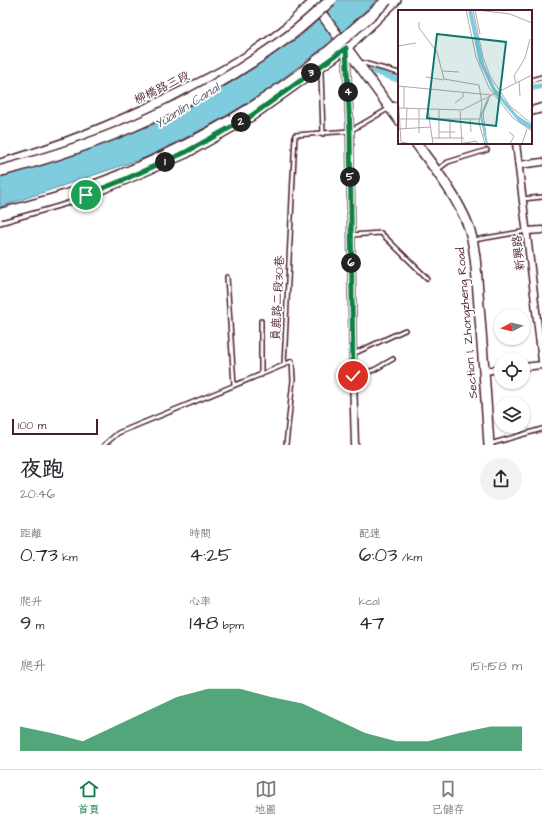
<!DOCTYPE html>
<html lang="zh-TW">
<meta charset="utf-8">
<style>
body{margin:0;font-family:"Architects Daughter","LXGW WenKai TC",sans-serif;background:#f2f2f3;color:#2b2b33;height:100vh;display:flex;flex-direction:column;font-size:15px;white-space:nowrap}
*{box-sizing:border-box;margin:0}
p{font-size:13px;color:#7c7c81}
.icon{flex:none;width:22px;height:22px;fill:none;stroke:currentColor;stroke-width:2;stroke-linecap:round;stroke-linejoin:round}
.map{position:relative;height:445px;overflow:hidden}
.side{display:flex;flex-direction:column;background:#fff;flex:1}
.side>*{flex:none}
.needle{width:26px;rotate:263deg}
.fabs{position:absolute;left:494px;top:309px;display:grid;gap:8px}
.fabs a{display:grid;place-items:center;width:36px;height:36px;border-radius:50%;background:#fff;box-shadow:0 1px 3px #0004;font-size:20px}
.scale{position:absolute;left:12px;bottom:10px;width:86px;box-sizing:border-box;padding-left:4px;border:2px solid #4a1f2b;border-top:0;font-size:11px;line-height:14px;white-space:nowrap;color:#4a1f2b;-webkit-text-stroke:3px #fff;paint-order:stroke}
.pin{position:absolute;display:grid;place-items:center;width:34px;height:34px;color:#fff;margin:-17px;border:2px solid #fff;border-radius:50%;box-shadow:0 1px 4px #0007}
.km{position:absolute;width:20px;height:20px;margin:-10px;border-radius:50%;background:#222;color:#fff;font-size:11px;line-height:20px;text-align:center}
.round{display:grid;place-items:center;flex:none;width:42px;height:42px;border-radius:21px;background:#f2f2f3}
.head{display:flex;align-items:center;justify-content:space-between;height:68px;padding:0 20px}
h1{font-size:22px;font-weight:600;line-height:30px}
.metrics{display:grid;grid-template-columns:repeat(3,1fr);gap:6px;height:68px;padding:4px 20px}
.metrics div{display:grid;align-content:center}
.metrics b{font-size:20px;font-weight:600}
.metrics small{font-size:11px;font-weight:400}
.metrics p{font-size:11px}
.chart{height:112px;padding:8px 20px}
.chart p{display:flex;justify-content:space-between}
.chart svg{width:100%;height:72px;margin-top:4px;fill:#0b8043;opacity:.7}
.tab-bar{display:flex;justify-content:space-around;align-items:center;height:56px;border-top:1px solid #e1e1e2;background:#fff;font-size:11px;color:#7c7c81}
.tab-bar a{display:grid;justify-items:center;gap:2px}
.tab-bar .active{color:#0b8043}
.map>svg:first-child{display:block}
.water{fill:#7eccdd;stroke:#698796}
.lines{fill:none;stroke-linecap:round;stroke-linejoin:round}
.canal{stroke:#7eccdd;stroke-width:6}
.service-casing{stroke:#4a1f2b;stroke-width:6}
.minor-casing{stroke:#4a1f2b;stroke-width:9}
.tertiary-casing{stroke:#4a1f2b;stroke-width:11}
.secondary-casing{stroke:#4a1f2b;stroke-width:12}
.service{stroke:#fff;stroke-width:3}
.minor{stroke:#fff;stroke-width:6}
.tertiary{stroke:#fff;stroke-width:8}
.secondary{stroke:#fff;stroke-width:9}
.trunk-bridge-casing{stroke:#4a1f2b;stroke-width:13;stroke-linecap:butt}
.trunk-bridge{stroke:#fff;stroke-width:10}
.route-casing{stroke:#fff;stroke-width:8}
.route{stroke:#0b8043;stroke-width:5}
.labels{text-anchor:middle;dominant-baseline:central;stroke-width:3.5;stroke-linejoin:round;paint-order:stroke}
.street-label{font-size:12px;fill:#4a1f2b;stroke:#fff}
.water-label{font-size:13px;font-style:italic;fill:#5c5c69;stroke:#fff}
.inset-river{fill:none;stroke:#7eccdd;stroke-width:2}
.inset-road{fill:none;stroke:#b7a5aa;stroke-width:1}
.view{fill:#0f766e;fill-opacity:0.15;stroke:#0f766e;stroke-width:2}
.inset-edge{fill:none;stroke:#4a1f2b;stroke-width:2}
</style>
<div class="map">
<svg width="542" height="445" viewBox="0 0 542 445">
<rect width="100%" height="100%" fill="#fff"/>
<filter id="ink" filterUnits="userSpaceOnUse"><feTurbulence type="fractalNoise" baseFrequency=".025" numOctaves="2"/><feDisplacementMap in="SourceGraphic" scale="8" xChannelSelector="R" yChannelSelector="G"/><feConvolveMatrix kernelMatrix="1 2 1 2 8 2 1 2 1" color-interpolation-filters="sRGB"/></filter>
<g filter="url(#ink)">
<path class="water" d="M 338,0 L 377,0 L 335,39 L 242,109 L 147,157 L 0,207 L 0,177 L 43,165 L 155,124 L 300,37 Z"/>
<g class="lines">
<g class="canal">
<path d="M 373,71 L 399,80"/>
<path d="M 531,88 L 542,86"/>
</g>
<defs>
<g id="service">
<path d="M 360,62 L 399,73"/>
<path d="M 321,73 L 323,134"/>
<path d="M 531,80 L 542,77"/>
<path d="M 437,170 L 448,162 L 487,150"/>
<path d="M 523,199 L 542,197"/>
<path d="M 351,235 L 381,233 L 427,278"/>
<path d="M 474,240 L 527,231"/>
<path d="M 227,277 L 234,385"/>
<path d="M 261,321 L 261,375"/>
<path d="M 353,354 L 405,330"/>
<path d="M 284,365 L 292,361 L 293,380 L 286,445"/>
<path d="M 353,376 L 374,370 L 393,359"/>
<path d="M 490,444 L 542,429"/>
<path d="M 104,445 L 118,433 L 284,365 L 295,135 L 350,131 L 388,109"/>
</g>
<g id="minor">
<path d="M 346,48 L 350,131 L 353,376 L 355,445"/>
<path d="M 516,143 L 542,361"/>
<path d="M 519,165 L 542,162"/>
<path d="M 527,231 L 542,230"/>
<path d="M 523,367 L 542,365"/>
<path d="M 484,371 L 501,369"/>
</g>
<g id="tertiary">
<path d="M 389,108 L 399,106"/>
<path d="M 531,111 L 542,108"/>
</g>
<g id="secondary">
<path d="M 316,6 L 399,120"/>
<path d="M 416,143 C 435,169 456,195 468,225 C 476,245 477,283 479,306 C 483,352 486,399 489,445"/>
<path d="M 0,164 C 61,147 116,124 173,96 C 211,78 250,58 283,31 C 294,21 305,10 316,0"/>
<path d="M 0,220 L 86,195 L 121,181 L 186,153 L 251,116 L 346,48 L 396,0"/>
</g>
</defs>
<use href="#service" class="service-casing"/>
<use href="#minor" class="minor-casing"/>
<use href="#tertiary" class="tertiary-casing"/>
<use href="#secondary" class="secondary-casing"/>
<use href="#service" class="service"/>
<use href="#minor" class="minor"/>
<use href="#tertiary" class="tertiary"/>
<use href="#secondary" class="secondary"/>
<defs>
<g id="trunk-bridge">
<path d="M 0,171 C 105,144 197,103 285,39 C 301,28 316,13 331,0"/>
<path d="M 0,214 C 41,203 82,192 121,175 C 204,141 282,94 349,34 C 361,23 375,12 387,0"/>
</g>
</defs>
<use href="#trunk-bridge" class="trunk-bridge-casing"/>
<use href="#trunk-bridge" class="trunk-bridge"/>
</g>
</g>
<g class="lines" filter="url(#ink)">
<defs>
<path id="route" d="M 86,195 L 121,181 L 186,152 L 251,116 L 346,48 L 350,131 L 353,376"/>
</defs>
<use href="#route" class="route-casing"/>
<use href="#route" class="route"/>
</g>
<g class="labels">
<g class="street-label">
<text transform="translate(162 88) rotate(-26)">柳橋路三段</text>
<text transform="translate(519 253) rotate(-96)">新興路</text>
<text transform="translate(278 298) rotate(-87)">員鹿路二段30巷</text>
<text transform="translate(467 323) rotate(-95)">Section 1, Zhongzheng Road</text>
</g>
<g class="water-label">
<text transform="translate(187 106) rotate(-32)">Yuanlin Canal</text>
</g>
</g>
<g transform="translate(398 10)">
<rect width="134" height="134" fill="#fff"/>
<path d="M 70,0 L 74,0 L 86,54 L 97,78 L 119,105 L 134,115 L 134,120 L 122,113 L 96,83 L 81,52 Z" fill="#7eccdd"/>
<path class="inset-river" d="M 89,134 L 83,106 L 90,89"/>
<path class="inset-road" d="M 68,0 L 78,47 L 91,78 L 115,108 L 134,121M 75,0 L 85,47 L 92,66 L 112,96 L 134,114M 77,0 L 82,24M 79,0 L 112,4 L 134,13M 21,12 L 21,18 L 39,42 L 46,69 L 81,75 L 84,94 L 81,113 L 87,134M 0,36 L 18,33M 44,61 L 61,62M 28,67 L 46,70M 121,71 L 122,86M 118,73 L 116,66 L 127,48 L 132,29M 0,76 L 93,85M 6,76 L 6,98M 0,85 L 3,132 L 14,134M 57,93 L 65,87 L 65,82M 0,98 L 64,100 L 134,65M 30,99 L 35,134M 41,100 L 41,128M 62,101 L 64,133M 2,109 L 81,109M 52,109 L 52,128M 72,109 L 73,122M 0,119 L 33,117M 8,119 L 9,98M 41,122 L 57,122M 111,122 L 116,126 L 112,134M 21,123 L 21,99M 84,125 L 88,124 L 85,103 L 92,86M 34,128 L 66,128M 61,134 L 78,131 L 80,134M 124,134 L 129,119"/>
<path class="view" d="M 39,24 L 108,32 L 98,116 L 29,108 Z"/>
<rect width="134" height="134" class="inset-edge"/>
</g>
</svg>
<div class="fabs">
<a><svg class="needle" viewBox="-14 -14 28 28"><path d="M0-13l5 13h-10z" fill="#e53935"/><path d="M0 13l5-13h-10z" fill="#7c7c81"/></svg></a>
<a><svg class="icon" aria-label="locate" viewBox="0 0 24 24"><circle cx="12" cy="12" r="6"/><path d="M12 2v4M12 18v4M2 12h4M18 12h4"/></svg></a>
<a><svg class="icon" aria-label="layers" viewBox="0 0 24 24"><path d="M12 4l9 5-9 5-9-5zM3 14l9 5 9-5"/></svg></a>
</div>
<div class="scale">100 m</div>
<div class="pin" style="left:86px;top:195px;background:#1e9e55"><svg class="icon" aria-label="arrive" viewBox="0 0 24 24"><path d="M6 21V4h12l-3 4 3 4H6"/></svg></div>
<div class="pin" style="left:353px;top:376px;background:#d93025"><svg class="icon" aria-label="check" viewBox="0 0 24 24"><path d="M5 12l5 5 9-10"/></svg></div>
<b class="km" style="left:165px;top:162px">1</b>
<b class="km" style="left:241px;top:122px">2</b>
<b class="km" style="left:311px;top:73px">3</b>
<b class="km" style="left:348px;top:92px">4</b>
<b class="km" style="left:350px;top:177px">5</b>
<b class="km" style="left:351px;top:263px">6</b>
</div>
<section class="side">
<div class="head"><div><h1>夜跑</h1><p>20:46</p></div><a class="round"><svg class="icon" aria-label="share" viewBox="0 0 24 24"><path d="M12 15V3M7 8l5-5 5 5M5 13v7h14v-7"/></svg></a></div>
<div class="metrics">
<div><p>距離</p><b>0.73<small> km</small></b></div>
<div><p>時間</p><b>4:25</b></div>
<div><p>配速</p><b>6:03<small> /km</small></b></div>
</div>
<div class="metrics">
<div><p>爬升</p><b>9<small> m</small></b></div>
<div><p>心率</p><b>148<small> bpm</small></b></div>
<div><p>kcal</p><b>47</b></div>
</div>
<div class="chart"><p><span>爬升</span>151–158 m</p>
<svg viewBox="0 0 160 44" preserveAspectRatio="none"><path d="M0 44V29L10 33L20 38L30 29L40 20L50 11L60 6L70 6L80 11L90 15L100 24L110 33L120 38L130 38L140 33L150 29L160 29V44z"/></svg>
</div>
</section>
<nav class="tab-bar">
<a class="active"><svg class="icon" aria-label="home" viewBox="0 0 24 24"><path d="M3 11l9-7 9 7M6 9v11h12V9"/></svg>首頁</a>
<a><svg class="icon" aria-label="map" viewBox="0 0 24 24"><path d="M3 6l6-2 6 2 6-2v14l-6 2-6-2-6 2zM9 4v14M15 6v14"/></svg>地圖</a>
<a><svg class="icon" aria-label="saved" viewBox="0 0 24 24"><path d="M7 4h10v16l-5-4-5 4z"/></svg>已儲存</a>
</nav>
